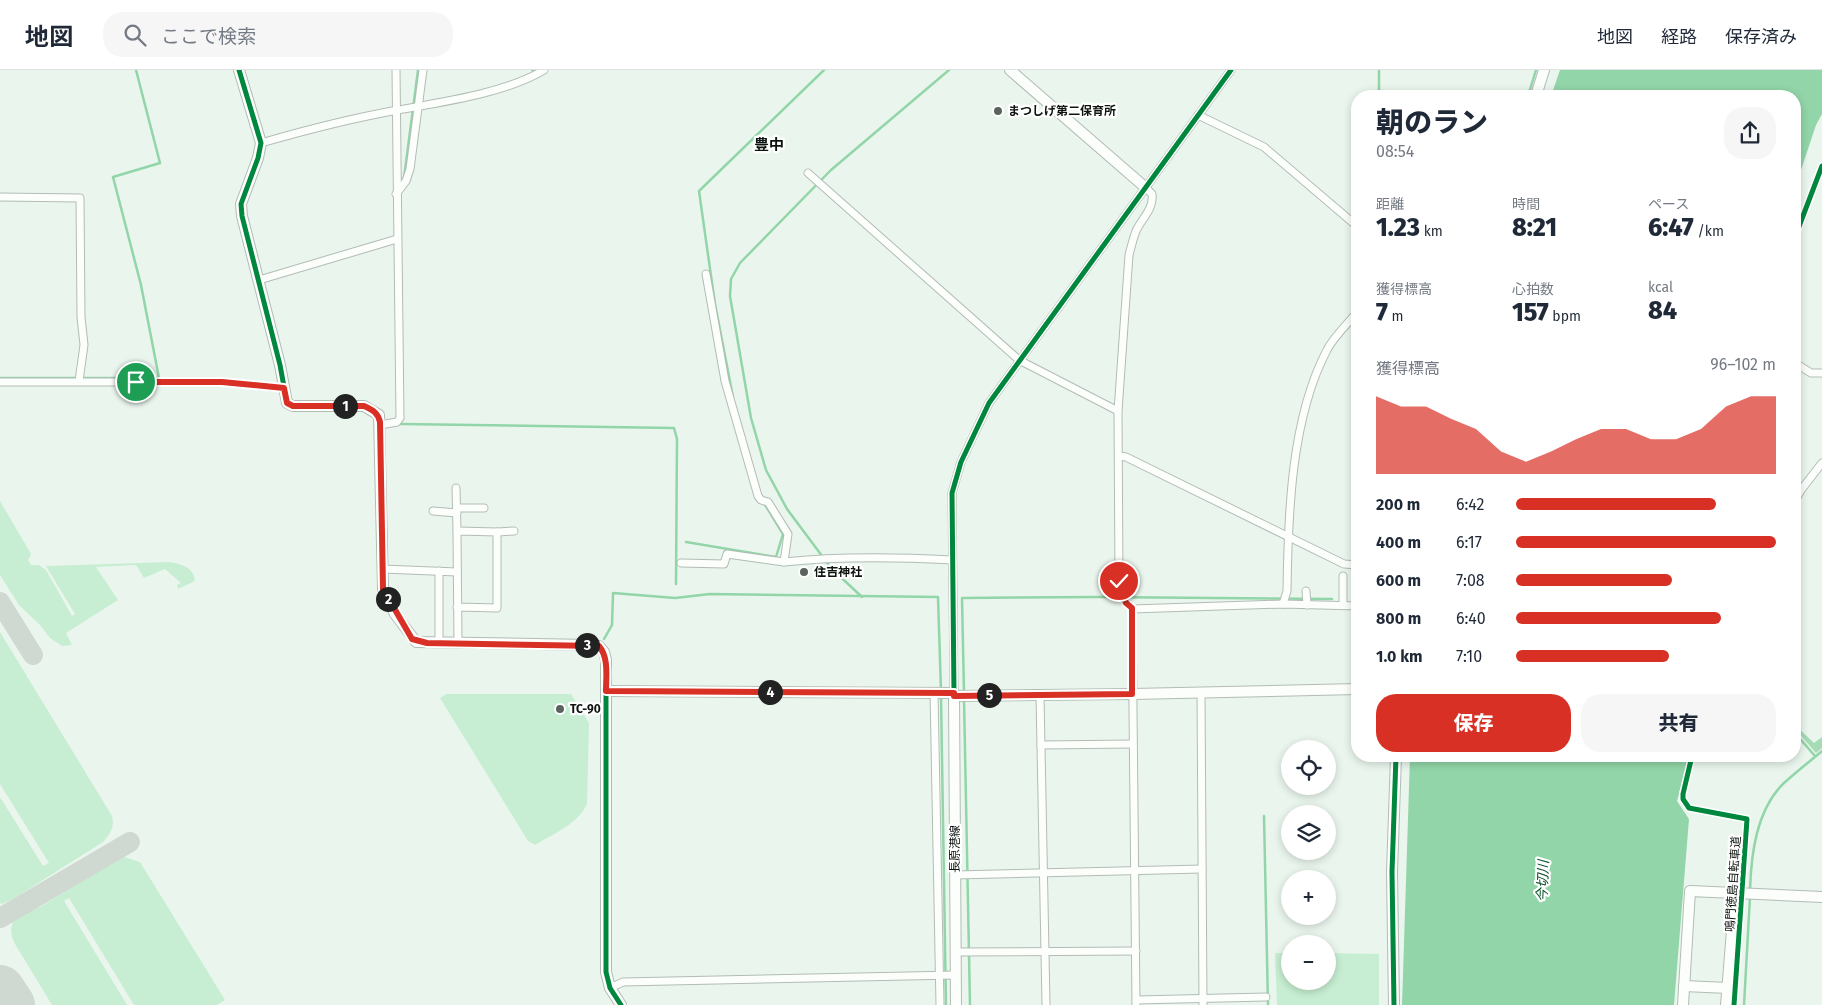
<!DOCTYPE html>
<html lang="ja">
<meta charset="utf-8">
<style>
body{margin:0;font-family:"Fira Sans","Noto Sans JP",sans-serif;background:#f6f6f7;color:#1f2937;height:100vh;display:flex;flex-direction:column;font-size:19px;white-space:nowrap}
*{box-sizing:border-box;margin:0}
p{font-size:16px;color:#747a83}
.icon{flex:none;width:28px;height:28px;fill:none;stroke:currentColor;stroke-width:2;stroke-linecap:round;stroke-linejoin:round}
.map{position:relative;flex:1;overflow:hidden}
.details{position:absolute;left:1351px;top:20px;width:450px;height:672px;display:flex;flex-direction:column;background:#fff;border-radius:20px;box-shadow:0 2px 8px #0003}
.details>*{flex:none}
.buttons{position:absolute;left:1281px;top:670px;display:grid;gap:10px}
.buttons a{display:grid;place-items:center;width:55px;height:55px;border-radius:50%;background:#fff;box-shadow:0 2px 8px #0003;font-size:25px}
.pin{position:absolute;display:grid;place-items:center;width:42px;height:42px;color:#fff;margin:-21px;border:2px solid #fff;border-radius:50%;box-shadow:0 1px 5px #0007}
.km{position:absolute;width:25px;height:25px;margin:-12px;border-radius:50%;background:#222;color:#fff;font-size:14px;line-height:25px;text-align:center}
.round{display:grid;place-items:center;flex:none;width:52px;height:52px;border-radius:20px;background:#f6f6f7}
.head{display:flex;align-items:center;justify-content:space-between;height:85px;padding:0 25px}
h1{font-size:28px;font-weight:800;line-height:38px}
.metrics{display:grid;grid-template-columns:repeat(3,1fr);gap:8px;height:85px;padding:5px 25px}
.metrics div{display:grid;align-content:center}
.metrics b{font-size:25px;font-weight:800}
.metrics small{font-size:14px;font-weight:400}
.metrics p{font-size:14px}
.chart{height:140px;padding:10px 25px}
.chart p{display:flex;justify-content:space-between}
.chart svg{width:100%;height:90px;margin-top:5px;fill:#d93025;opacity:.7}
.primary-button{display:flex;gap:10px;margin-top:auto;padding:10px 25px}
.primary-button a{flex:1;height:58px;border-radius:20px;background:#d93025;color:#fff;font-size:20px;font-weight:800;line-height:58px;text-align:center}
.primary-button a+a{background:#f6f6f7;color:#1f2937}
ul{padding:0 25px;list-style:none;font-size:16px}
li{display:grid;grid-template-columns:80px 60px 1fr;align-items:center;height:38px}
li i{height:12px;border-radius:6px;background:#d93025}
header{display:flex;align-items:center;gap:30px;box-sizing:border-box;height:70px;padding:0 25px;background:#fff;border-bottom:1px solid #e0e1e3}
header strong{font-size:24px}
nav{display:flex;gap:28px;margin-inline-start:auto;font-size:18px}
.search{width:350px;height:45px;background:#f6f6f7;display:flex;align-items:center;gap:12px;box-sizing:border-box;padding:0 18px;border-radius:20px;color:#747a83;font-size:19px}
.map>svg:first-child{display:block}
.green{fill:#c7eed2}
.forest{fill:#a5dcb6}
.water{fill:#92d5a8}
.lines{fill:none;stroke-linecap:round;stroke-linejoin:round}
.stream{stroke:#92d5a8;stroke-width:2.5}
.taxiway{stroke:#d0d8d2;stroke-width:20}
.runway{stroke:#d0d8d2;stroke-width:50}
.street-casing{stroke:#b2bcb5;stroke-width:9}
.secondary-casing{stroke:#b2bcb5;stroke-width:12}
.street{stroke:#fcfefc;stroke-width:7}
.secondary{stroke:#fcfefc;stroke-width:10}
.cycleway-casing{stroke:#fff;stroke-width:8}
.cycleway{stroke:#00873e;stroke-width:5}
.route-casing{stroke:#fff;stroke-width:10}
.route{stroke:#d93025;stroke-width:6}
.poi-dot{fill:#5a635d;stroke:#fff;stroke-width:2}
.labels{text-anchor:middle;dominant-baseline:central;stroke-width:4.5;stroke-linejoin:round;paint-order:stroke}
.poi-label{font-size:12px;font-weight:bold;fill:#0d140f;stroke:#fff;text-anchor:start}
.street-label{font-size:12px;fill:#0d140f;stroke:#fff}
.water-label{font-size:14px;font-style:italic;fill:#094f28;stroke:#fff}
.quarter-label{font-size:15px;font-weight:bold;fill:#0d140f;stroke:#fff}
</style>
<header>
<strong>地図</strong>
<div class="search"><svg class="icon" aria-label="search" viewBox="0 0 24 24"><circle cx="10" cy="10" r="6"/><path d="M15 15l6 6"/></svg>ここで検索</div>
<nav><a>地図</a><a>経路</a><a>保存済み</a></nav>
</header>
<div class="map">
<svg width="1822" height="935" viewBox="0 0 1822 935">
<rect width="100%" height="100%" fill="#eaf6ed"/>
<g class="green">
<path d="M 0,431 L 31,484 L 28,490 L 31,495 L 39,495 L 46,500 L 72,546 L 75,544 L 46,496 L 169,492 C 181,494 194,497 195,511 L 178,519 L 177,515 L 181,513 L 165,499 L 144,508 L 136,495 L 96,497 L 118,530 L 66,563 L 72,575 L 62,576 L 50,568 L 40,555 L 19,535 L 0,505 Z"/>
<path d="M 0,562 L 112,746 C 115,757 110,764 103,772 L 13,829 L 2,834 L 0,833 L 0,727 L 43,796 L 49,793 L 0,714 Z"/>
<path d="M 446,624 L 571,624 L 589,653 L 587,734 C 578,754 553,764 535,775 L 528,771 L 440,628 Z"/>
<path d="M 124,787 L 140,792 L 225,930 L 217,935 L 134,935 L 69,828 L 64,831 L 127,935 L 52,935 L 15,874 C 4,852 19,840 40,837 L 105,797 L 109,791 Z"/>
<path d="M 1275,883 L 1290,883 L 1290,911 L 1328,911 L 1328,883 L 1379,884 L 1379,935 L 1277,935 Z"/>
</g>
<path class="forest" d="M 1795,655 L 1814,673 L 1822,667 L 1822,678 L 1816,683 L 1795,659 Z"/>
<g class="water">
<path d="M 1560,0 L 1822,0 L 1822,44 L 1816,55 L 1795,118 L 1795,26 L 1551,26 Z"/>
<path d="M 1410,686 L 1689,686 L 1677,731 L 1689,749 L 1674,935 L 1402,935 Z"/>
</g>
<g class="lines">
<g class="stream">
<path d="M 532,0 L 534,0"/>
<path d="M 1379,0 L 1379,26"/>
<path d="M 1528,26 L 1536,0"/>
<path d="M 1358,89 L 1358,90"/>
<path d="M 404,108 L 418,0"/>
<path d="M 0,308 L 159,308 L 141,215 L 113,107 L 160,93 L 136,0"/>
<path d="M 733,327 L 715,234 L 699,121 L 824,0"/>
<path d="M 401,354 L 674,358 L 677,369 L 676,514"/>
<path d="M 686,472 L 776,487 L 783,464 L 764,433"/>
<path d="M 862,527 L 831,498 L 787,439 L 766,400 L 751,348 L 730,226 L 731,209 L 740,193 L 831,100 L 949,0"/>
<path d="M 604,569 L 612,555 L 613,523 L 675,528 L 710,524 L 938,527 L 941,621"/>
<path d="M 964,623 L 962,528 L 1098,527 L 1332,529"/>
<path d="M 941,627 L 946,935"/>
<path d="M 964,629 L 970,935"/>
<path d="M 1795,663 L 1815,686"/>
<path d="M 1264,746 L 1268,935"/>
<path d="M 1750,821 C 1751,785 1756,740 1784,713 C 1796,702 1809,692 1822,681"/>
<path d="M 1744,935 L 1750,827"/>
</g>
<g class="taxiway">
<path d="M 0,532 L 33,585"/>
<path d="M 0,848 L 130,772"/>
</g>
<path class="runway" d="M 0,920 L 10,935"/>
<defs>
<g id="street">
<path d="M 1198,45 L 1264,77 L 1358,157"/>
<path d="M 261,73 C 306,60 353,48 398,40 C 442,32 506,23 544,0"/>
<path d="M 808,103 L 1019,290 L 1118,341"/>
<path d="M 396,124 L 406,111 L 410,99 L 423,0"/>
<path d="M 0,127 L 80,128 L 81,247 L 84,275 L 79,311"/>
<path d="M 706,204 L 725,311 L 758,426 L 761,430 L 768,432 L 788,464 L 784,492 C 839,486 896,487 952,490"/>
<path d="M 259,210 L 397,169"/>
<path d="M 1795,293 L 1811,303 L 1822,303"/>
<path d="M 0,312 L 221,312 L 284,318"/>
<path d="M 380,355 L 397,352 L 400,348 L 396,0"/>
<path d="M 1119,386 L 1126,387 L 1344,494 L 1358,495"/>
<path d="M 456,418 L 457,461"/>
<path d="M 1795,431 L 1801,420 L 1822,393"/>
<path d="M 457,438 L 484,438"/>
<path d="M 433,441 L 457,443"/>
<path d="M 497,462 L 514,461"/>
<path d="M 681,493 L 724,494 L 727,484 L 784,492"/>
<path d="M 382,499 L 457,502"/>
<path d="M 439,501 L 439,573"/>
<path d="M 1343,506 L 1343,535"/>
<path d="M 1306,521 L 1307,535"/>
<path d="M 1283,534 L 1287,521 C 1288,445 1291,348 1327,280 C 1334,266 1348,254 1358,241"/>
<path d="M 457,537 L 497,538 L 497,462 L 457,461 L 458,574"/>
<path d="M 1132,539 L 1283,534 L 1358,536"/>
<path d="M 934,622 L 940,935"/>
<path d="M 1201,622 L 1203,935"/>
<path d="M 954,623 L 952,423 L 961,392 L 989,333 L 1231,0"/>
<path d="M 1040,625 L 1046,935"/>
<path d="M 1041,675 L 1133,674"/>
<path d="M 955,805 L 1202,799"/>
<path d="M 955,882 L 1136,881"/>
<path d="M 610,918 L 623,912 L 955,905"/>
<path d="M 1136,930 L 1266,927"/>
<path d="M 1136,935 L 1132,539 L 1126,533 L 1119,511 L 1118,341 L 1129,185 C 1131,177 1133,169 1136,161 C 1142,148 1154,139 1152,124 L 1146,118"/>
</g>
<g id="secondary">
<path d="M 239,0 L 261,73 L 258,88 L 241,134 L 242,146 L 280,295 L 287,333 L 293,336 L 364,336 L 379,345 L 383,519 L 395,544 L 416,572 L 590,575 L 599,576 L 604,582 L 606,590 L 606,902 L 610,918 L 621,935"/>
<path d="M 1010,0 L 1146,118"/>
<path d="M 1536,26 L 1544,0"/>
<path d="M 606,621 L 954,623 L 956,935"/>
<path d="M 954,626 L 1132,624 L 1358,619"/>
<path d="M 1684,916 L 1728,918"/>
<path d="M 1394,935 L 1392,802 L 1396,686"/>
<path d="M 1683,935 L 1690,821 L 1822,827"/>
<path d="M 1726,935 L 1735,823"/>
</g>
</defs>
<use href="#street" class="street-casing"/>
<use href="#secondary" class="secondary-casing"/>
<use href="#street" class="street"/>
<use href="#secondary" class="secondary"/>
<defs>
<g id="cycleway">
<path d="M 239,0 L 261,73 L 258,88 L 241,134 L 242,146 L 280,295 L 287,333 L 293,336 L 364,336 L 379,345 L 383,519 L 395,544 L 416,572 L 590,575 L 599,576 L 604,582 L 606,590 L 606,902 L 610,918 L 621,935"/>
<path d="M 1795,167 L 1822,96"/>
<path d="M 606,621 L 954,623 L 952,423 L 961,392 L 989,333 L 1231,0"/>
<path d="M 1692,686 L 1683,724 L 1683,729 L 1689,738 L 1747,749 L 1734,935"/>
<path d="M 1394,935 L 1392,802 L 1396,686"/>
</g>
</defs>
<use href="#cycleway" class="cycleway-casing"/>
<use href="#cycleway" class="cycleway"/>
</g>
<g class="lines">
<defs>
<path id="route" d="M 136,312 L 222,312 L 284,318 L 287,333 L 293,336 L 364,336 C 373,340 378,343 380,352 L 383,519 L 412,569 L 427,573 L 599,576 C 609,588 606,606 606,621 L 954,623 L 954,626 L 1132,624 L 1132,538 L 1126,533 L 1119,511"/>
</defs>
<use href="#route" class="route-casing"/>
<use href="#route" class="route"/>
</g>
<g class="poi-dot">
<circle cx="998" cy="41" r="5"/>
<circle cx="804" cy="502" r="5"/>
<circle cx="560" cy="639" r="5"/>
</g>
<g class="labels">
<g class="poi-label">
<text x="1008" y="41">まつしげ第二保育所</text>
<text x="814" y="502">住吉神社</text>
<text x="570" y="639">TC-90</text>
</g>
<g class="street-label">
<text transform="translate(955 779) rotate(-90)">長原港線</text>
<text transform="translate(1733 814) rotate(-86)">鳴門徳島自転車道</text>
</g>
<g class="water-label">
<text transform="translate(1543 811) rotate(-88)">今切川</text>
</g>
<g class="quarter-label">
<text x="769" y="75">豊中</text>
</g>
</g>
</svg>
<div class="buttons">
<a><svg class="icon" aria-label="locate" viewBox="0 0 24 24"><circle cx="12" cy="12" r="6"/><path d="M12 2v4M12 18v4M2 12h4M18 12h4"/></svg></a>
<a><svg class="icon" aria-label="layers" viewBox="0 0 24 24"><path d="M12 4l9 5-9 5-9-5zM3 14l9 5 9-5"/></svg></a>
<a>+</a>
<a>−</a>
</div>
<div class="pin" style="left:136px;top:312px;background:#1e9e55"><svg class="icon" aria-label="arrive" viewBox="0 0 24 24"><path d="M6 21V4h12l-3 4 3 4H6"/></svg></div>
<div class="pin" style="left:1119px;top:511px;background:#d93025"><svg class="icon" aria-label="check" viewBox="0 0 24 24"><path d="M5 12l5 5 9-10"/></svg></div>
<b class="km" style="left:345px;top:336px">1</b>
<b class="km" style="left:388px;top:529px">2</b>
<b class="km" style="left:587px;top:575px">3</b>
<b class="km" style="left:770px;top:622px">4</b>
<b class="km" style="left:989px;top:625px">5</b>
<section class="details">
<div class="head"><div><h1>朝のラン</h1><p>08:54</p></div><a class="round"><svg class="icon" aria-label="share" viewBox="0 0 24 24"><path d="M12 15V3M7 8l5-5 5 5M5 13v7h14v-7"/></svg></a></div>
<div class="metrics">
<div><p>距離</p><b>1.23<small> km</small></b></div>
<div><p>時間</p><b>8:21</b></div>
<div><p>ペース</p><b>6:47<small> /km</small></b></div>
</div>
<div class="metrics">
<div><p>獲得標高</p><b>7<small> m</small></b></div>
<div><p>心拍数</p><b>157<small> bpm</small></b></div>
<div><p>kcal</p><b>84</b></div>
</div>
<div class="chart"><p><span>獲得標高</span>96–102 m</p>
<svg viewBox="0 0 160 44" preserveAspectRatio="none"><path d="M0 44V6L10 11L20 11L30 17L40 22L50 33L60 38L70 33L80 27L90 22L100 22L110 27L120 27L130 22L140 11L150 6L160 6V44z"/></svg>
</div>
<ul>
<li><b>200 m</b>6:42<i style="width:77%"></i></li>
<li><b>400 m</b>6:17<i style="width:100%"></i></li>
<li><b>600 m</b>7:08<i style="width:60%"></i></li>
<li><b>800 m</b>6:40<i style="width:79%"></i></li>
<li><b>1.0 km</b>7:10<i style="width:59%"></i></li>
</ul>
<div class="primary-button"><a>保存</a><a>共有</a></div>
</section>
</div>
